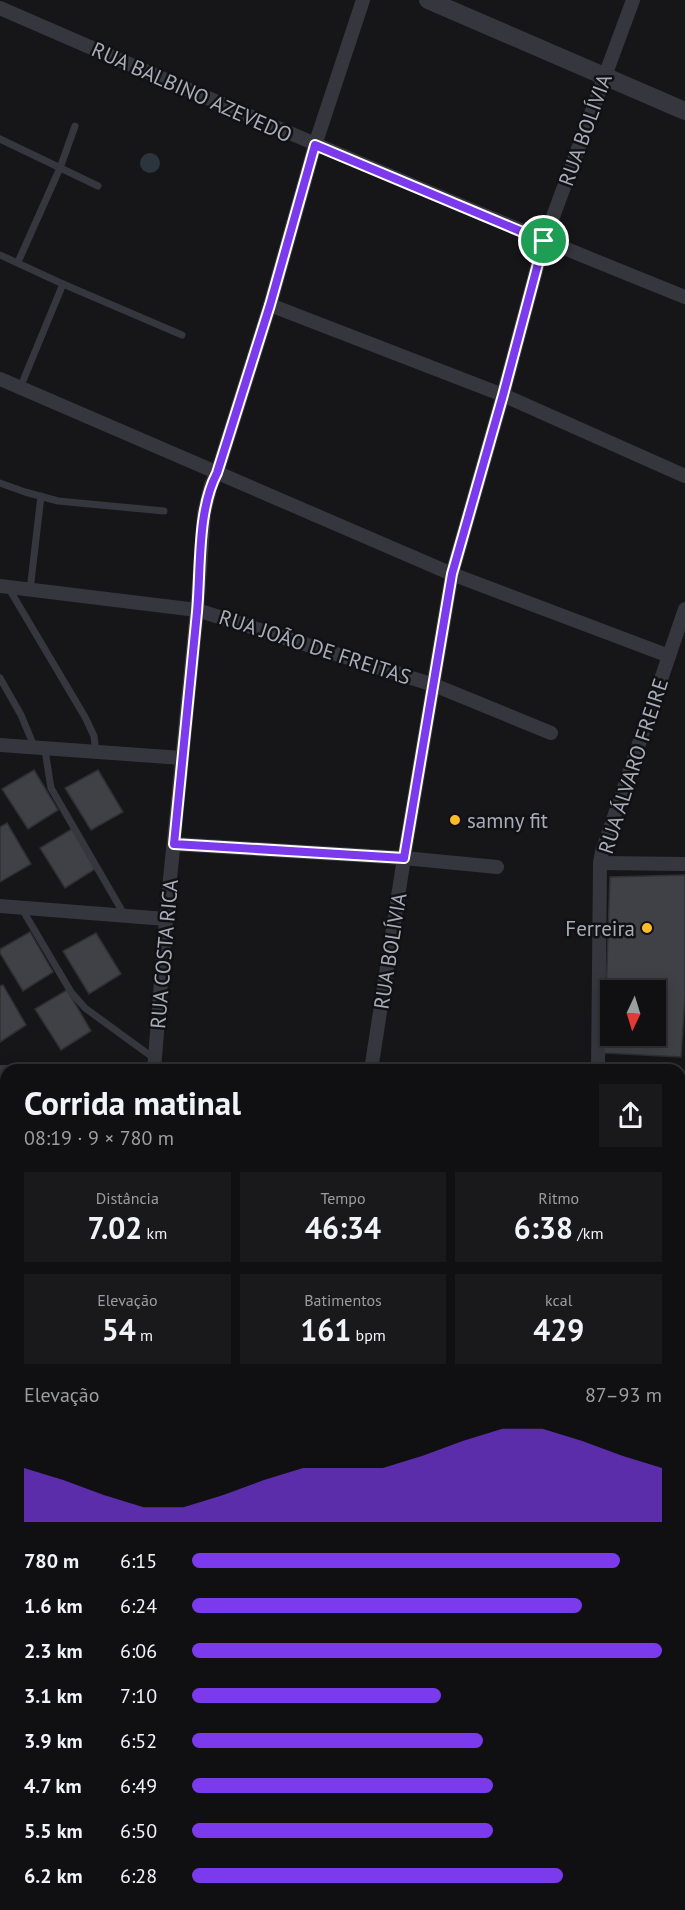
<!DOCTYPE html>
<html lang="pt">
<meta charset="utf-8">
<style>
body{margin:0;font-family:"PT Sans",sans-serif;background:#19191b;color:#f1f3f6;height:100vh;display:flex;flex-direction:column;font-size:22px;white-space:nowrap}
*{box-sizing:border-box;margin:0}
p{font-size:20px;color:#9c9d9f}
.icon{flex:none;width:33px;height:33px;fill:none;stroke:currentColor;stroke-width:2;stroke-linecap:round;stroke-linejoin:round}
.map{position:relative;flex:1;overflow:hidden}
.drawer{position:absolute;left:0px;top:1064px;width:686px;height:848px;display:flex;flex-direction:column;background:#101012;border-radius:18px 18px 0 0;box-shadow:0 3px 15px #0003,0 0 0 2px #303032}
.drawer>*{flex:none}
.needle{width:39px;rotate:184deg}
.fabs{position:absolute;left:600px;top:980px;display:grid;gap:12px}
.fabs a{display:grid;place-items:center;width:66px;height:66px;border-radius:0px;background:#101012;box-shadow:0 3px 15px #0003,0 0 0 2px #303032;font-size:30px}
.pin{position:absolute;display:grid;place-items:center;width:51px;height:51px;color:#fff;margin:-26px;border:3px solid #fff;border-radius:50%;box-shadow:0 2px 6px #0007}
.round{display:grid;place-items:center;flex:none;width:63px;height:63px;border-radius:0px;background:#19191b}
.summary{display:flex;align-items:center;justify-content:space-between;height:102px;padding:0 24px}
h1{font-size:33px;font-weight:700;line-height:45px}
.metrics{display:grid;grid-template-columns:repeat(3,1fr);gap:9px;height:102px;padding:6px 24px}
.metrics div{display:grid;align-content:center;border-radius:0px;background:#19191b;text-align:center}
.metrics b{font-size:30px;font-weight:700}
.metrics small{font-size:16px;font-weight:400}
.metrics p{font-size:16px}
.chart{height:168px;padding:12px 24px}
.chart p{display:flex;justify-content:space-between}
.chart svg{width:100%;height:108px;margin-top:6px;fill:#7c3aed;opacity:.7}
ul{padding:0 24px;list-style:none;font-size:20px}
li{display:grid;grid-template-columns:96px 72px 1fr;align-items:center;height:45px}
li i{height:15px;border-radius:8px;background:#7c3aed}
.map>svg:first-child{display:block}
.built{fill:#222225}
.water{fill:#2a353e}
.building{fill:#404146;stroke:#303034;stroke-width:1.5;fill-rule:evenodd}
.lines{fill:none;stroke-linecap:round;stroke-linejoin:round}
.service{stroke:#36373e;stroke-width:7}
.minor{stroke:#36373e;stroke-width:14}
.tertiary{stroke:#36373e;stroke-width:18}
.primary{stroke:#52545d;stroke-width:22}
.rail-casing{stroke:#494b53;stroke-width:7}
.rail{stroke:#111113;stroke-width:4.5;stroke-dasharray:14;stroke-linecap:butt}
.route-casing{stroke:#fff;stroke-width:12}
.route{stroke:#7c3aed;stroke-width:8}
.poi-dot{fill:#ffbb27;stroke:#111113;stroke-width:2}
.labels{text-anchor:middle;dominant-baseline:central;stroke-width:5;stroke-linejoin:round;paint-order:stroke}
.street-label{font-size:21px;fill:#a7acba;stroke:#111113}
.poi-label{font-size:21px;fill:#a7acba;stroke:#111113;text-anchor:start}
</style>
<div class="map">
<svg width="685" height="1910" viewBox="0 0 685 1910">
<rect width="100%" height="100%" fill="#161618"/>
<rect class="built" x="680" y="1655" width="5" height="233"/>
<circle class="water" cx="150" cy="163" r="10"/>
<g class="building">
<path d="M 34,770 L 58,810 L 28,829 L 2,789 Z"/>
<path d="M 98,770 L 123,812 L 91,830 L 65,788 Z"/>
<path d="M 7,823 L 31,864 L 0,882 L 0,827 Z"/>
<path d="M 72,829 L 95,869 L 65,888 L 40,848 Z"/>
<path d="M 685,875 L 685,996 L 681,1057 L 604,1053 L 610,877 ZM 610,990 L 656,990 L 656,1035 L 610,1035 Z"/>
<path d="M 30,932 L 53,972 L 23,991 L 0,953 L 0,949 Z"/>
<path d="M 96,933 L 121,974 L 89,994 L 63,951 Z"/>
<path d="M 3,985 L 26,1025 L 0,1042 L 0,986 Z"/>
<path d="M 67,990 L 91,1031 L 61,1050 L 35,1009 Z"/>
<path d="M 6,1330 L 6,1439 L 0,1438 L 0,1358 Z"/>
<rect x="680" y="1701" width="5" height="17"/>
</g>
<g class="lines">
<g class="service">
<path d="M 0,139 L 98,186"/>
<path d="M 0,255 L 63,284 L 182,335"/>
<path d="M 18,262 L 60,168 L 75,126"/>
<path d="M 20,388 L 63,284"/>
<path d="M 0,483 L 25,492 L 58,501 L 164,511"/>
<path d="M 8,587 L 85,717 L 94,736 L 96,753"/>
<path d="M 30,590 L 41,496"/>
<path d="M 0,678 L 21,715 L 34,746"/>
<path d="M 45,750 L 51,788 L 125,916"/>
<path d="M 22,909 L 71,992 L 85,1008 L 155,1059"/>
</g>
<g class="minor">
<path d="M 0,8 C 227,107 455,205 685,297"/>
<path d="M 270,305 L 503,395 L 685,476"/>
<path d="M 0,379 L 452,574 L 669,656"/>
<path d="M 0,586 L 197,610 L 434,685 L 551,733"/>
<path d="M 0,745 L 182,758"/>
<path d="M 174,844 L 404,858 L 497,867"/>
<path d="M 600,863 L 685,864"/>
<path d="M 0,906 L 166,919"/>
<path d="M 154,1070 L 166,919 L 197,610 L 204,513 L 211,485 L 217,473 L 270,305 L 315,145 L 363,0"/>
<path d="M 371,1070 L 404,858 L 452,574 L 503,395 L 544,241 L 633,0"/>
<path d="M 598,1070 L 600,863 L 602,852 L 685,609"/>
<path d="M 0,1183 L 6,1143"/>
<path d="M 0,1449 L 6,1450"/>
<path d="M 231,1910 L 231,1905"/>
</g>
<g class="tertiary">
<path d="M 428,0 L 685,111"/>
<path d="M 0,1074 L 6,1074"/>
<path d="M 680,1082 L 685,1082"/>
</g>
<g class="primary">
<path d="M 680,1600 L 685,1598"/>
<path d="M 0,1607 L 6,1607"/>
<path d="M 0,1631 L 6,1631"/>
<path d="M 680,1637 L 685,1639"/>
</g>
<defs>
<path id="rail" d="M 0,1909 L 1,1910"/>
</defs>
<use href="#rail" class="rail-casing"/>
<use href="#rail" class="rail"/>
</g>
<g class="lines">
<defs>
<path id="route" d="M 315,145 L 544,241 L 503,395 L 452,574 L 404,858 L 174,844 C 181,767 190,689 197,612 C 201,569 197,511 217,473 L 270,305 Z"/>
</defs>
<use href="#route" class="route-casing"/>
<use href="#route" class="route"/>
</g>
<g class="poi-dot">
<circle cx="455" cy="820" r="6"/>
<circle cx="647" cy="928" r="6"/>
</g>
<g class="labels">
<g class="street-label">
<text transform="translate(192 92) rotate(24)">RUA BALBINO AZEVEDO</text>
<text transform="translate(585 130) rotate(-70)">RUA BOLÍVIA</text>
<text transform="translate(315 647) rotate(18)">RUA JOÃO DE FREITAS</text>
<text transform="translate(633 766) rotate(-72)">RUA ÁLVARO FREIRE</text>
<text transform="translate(390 951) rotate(-81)">RUA BOLÍVIA</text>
<text transform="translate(164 954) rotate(-85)">RUA COSTA RICA</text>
</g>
<g class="poi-label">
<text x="467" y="820">samny fit</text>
<text x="635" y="928" text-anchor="end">Ferreira</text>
</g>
</g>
</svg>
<div class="fabs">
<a><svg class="needle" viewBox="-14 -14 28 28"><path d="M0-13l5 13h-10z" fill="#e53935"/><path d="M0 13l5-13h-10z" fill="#9c9d9f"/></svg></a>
</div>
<div class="pin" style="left:544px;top:241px;background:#1e9e55"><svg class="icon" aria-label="arrive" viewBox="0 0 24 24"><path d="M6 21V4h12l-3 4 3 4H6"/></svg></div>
<section class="drawer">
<div class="summary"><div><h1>Corrida matinal</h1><p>08:19 · 9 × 780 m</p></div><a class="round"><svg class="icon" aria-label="share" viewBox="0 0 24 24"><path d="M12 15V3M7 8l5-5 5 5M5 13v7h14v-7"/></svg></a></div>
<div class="metrics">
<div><p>Distância</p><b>7.02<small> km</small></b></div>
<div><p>Tempo</p><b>46:34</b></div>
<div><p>Ritmo</p><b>6:38<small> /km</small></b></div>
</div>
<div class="metrics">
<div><p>Elevação</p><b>54<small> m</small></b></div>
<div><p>Batimentos</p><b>161<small> bpm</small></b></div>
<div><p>kcal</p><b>429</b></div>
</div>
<div class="chart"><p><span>Elevação</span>87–93 m</p>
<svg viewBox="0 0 160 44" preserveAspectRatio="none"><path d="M0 44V22L10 27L20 33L30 38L40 38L50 33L60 27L70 22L80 22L90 22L100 17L110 11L120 6L130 6L140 11L150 17L160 22V44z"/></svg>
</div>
<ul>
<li><b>780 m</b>6:15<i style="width:91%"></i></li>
<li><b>1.6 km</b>6:24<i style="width:83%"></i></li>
<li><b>2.3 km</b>6:06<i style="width:100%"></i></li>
<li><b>3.1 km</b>7:10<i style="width:53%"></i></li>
<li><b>3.9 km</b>6:52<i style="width:62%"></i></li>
<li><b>4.7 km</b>6:49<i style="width:64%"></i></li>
<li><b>5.5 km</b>6:50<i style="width:64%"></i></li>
<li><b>6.2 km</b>6:28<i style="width:79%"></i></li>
</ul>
</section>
</div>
